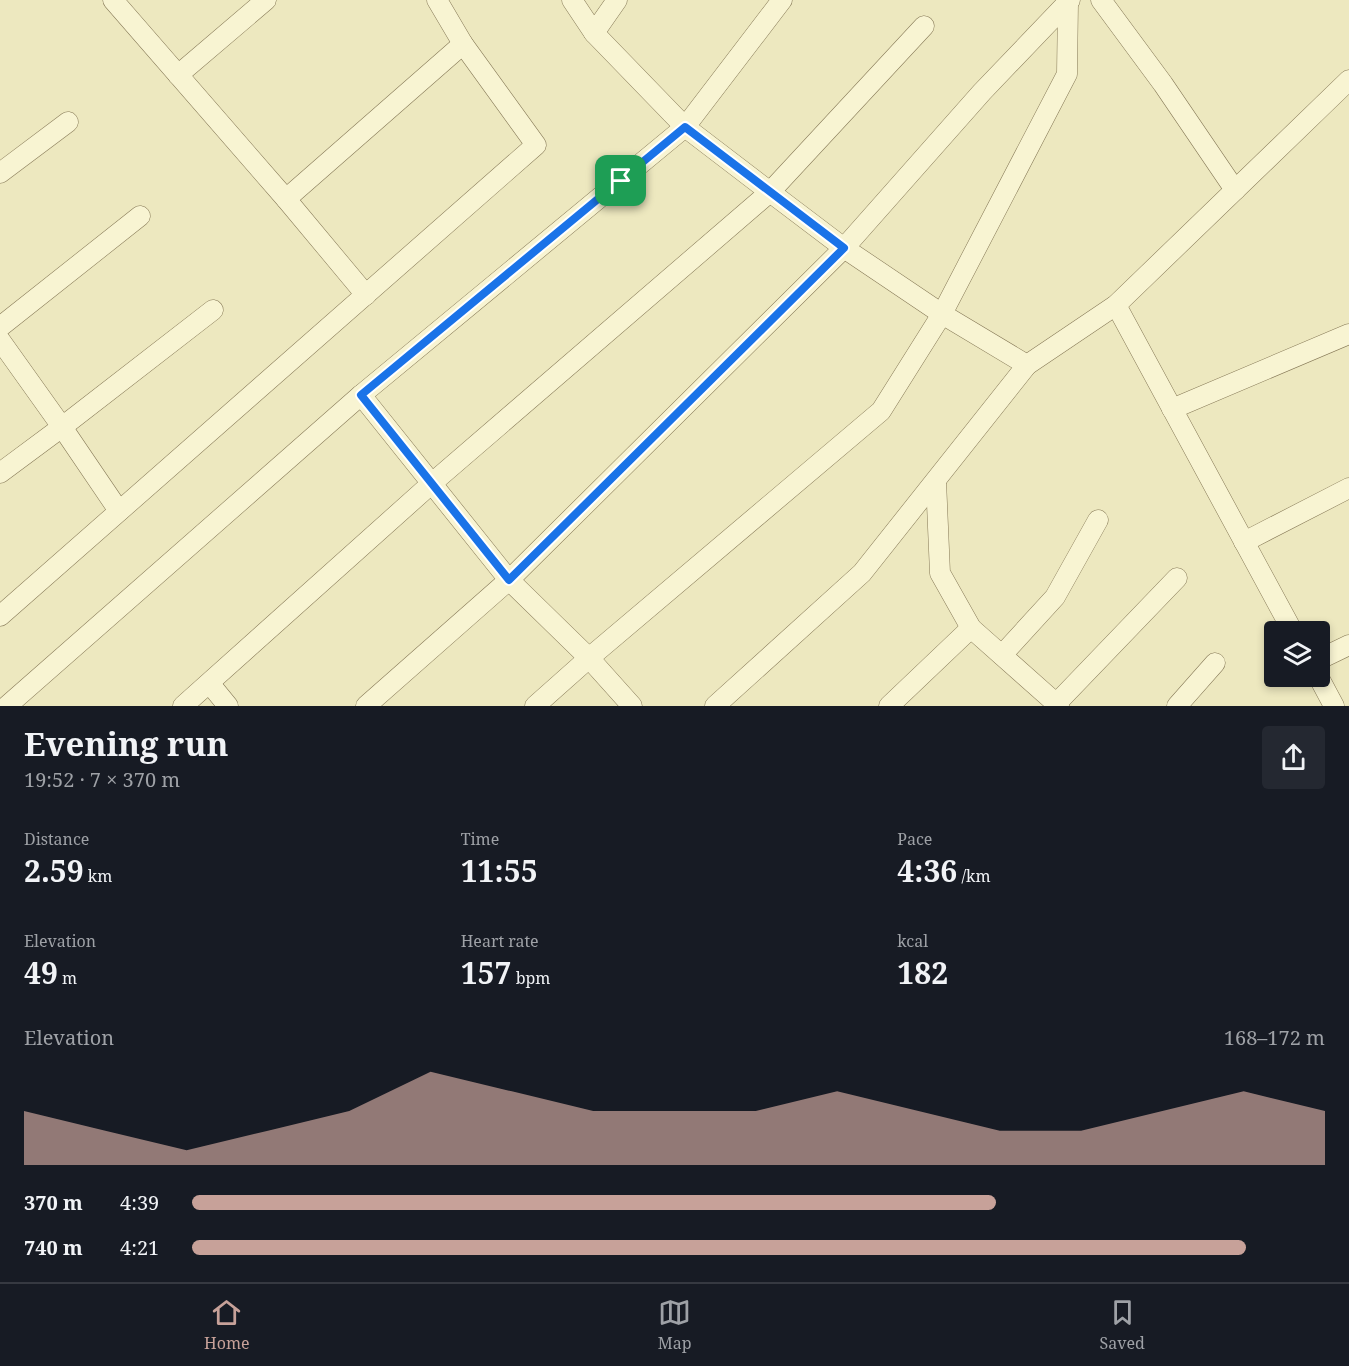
<!DOCTYPE html>
<meta charset="utf-8">
<style>
body{margin:0;font-family:"Noto Serif",serif;background:#242831;color:#f1f3f6;height:100vh;display:flex;flex-direction:column;font-size:22px;white-space:nowrap}
*{box-sizing:border-box;margin:0}
p{font-size:20px;color:#9ea1a6}
.icon{flex:none;width:33px;height:33px;fill:none;stroke:currentColor;stroke-width:2;stroke-linecap:round;stroke-linejoin:round}
.map{position:relative;height:706px;overflow:hidden}
.side{display:flex;flex-direction:column;background:#171b24;flex:1}
.side>*{flex:none}
.buttons{position:absolute;left:1264px;top:621px;display:grid;gap:12px}
.buttons a{display:grid;place-items:center;width:66px;height:66px;border-radius:6px;background:#171b24;box-shadow:0 3px 9px #0003;font-size:30px}
.pin{position:absolute;display:grid;place-items:center;width:51px;height:51px;color:#fff;margin:-26px;border-radius:12px;box-shadow:0 3px 9px #0006}
.round{display:grid;place-items:center;flex:none;width:63px;height:63px;border-radius:6px;background:#242831}
.summary{display:flex;align-items:center;justify-content:space-between;height:102px;padding:0 24px}
h1{font-size:33px;font-weight:700;line-height:45px}
.figures{display:grid;grid-template-columns:repeat(3,1fr);gap:9px;height:102px;padding:6px 24px}
.figures div{display:grid;align-content:center}
.figures b{font-size:30px;font-weight:700}
.figures small{font-size:16px;font-weight:400}
.figures p{font-size:16px}
.chart{height:168px;padding:12px 24px}
.chart p{display:flex;justify-content:space-between}
.chart svg{width:100%;height:108px;margin-top:6px;fill:#c7a199;opacity:.7}
ul{padding:0 24px;list-style:none;font-size:20px}
li{display:grid;grid-template-columns:96px 72px 1fr;align-items:center;height:45px}
li i{height:15px;border-radius:8px;background:#c7a199}
.dock{display:flex;justify-content:space-around;align-items:center;height:84px;border-top:2px solid #363941;background:#171b24;font-size:16px;color:#9ea1a6}
.dock a{display:grid;justify-items:center;gap:3px}
.dock .on{color:#c7a199}
.map>svg:first-child{display:block}
.lines{fill:none;stroke-linecap:round;stroke-linejoin:round}
.minor-casing{stroke:#867957;stroke-width:21}
.minor{stroke:#f8f4d2;stroke-width:20}
.route-casing{stroke:#fff;stroke-width:12}
.route{stroke:#1a73e8;stroke-width:8}
</style>
<div class="map">
<svg width="1349" height="706" viewBox="0 0 1349 706">
<rect width="100%" height="100%" fill="#ede8bf"/>
<g class="lines">
<defs>
<g id="minor">
<path d="M 113,0 L 286,199 L 366,295"/>
<path d="M 572,0 L 594,33 L 617,0"/>
<path d="M 1101,0 L 1163,84 L 1235,190"/>
<path d="M 594,33 L 685,127 L 770,192 L 844,248 L 942,314 L 1027,365"/>
<path d="M 178,75 L 266,0"/>
<path d="M 0,173 L 68,122"/>
<path d="M 286,199 L 463,44"/>
<path d="M 1116,305 L 1293,632"/>
<path d="M 0,327 L 140,216"/>
<path d="M 0,340 L 62,427 L 119,511"/>
<path d="M 361,395 L 509,580 L 589,658 L 632,706"/>
<path d="M 1172,409 L 1349,334"/>
<path d="M 0,473 L 62,427 L 213,310"/>
<path d="M 936,481 L 940,573 L 971,628 L 1059,706"/>
<path d="M 1244,542 L 1349,488"/>
<path d="M 0,616 L 536,145 L 463,44 L 437,0"/>
<path d="M 1002,655 L 1055,597 L 1098,520"/>
<path d="M 1320,659 L 1349,645"/>
<path d="M 1318,676 L 1334,706"/>
<path d="M 210,684 L 228,706"/>
<path d="M 7,706 L 361,395 L 685,127 L 782,0"/>
<path d="M 183,706 L 431,484 L 770,192 L 924,26"/>
<path d="M 366,706 L 509,580 L 844,248 L 982,92 L 1070,0"/>
<path d="M 535,706 L 589,658 L 881,411 L 942,314 L 1067,74 L 1068,2"/>
<path d="M 715,706 L 862,573 L 1027,365 L 1116,305 L 1349,80"/>
<path d="M 889,706 L 971,628"/>
<path d="M 1054,706 L 1177,578"/>
<path d="M 1177,706 L 1215,663"/>
</g>
</defs>
<use href="#minor" class="minor-casing"/>
<use href="#minor" class="minor"/>
</g>
<g class="lines">
<defs>
<path id="route" d="M 685,127 L 844,248 L 509,580 L 361,395 Z"/>
</defs>
<use href="#route" class="route-casing"/>
<use href="#route" class="route"/>
</g>
</svg>
<div class="buttons">
<a><svg class="icon" aria-label="layers" viewBox="0 0 24 24"><path d="M12 4l9 5-9 5-9-5zM3 14l9 5 9-5"/></svg></a>
</div>
<div class="pin" style="left:621px;top:181px;background:#1e9e55"><svg class="icon" aria-label="arrive" viewBox="0 0 24 24"><path d="M6 21V4h12l-3 4 3 4H6"/></svg></div>
</div>
<section class="side">
<div class="summary"><div><h1>Evening run</h1><p>19:52 · 7 × 370 m</p></div><a class="round"><svg class="icon" aria-label="share" viewBox="0 0 24 24"><path d="M12 15V3M7 8l5-5 5 5M5 13v7h14v-7"/></svg></a></div>
<div class="figures">
<div><p>Distance</p><b>2.59<small> km</small></b></div>
<div><p>Time</p><b>11:55</b></div>
<div><p>Pace</p><b>4:36<small> /km</small></b></div>
</div>
<div class="figures">
<div><p>Elevation</p><b>49<small> m</small></b></div>
<div><p>Heart rate</p><b>157<small> bpm</small></b></div>
<div><p>kcal</p><b>182</b></div>
</div>
<div class="chart"><p><span>Elevation</span>168–172 m</p>
<svg viewBox="0 0 160 44" preserveAspectRatio="none"><path d="M0 44V22L10 30L20 38L30 30L40 22L50 6L60 14L70 22L80 22L90 22L100 14L110 22L120 30L130 30L140 22L150 14L160 22V44z"/></svg>
</div>
<ul>
<li><b>370 m</b>4:39<i style="width:71%"></i></li>
<li><b>740 m</b>4:21<i style="width:93%"></i></li>
</ul>
</section>
<nav class="dock">
<a class="on"><svg class="icon" aria-label="home" viewBox="0 0 24 24"><path d="M3 11l9-7 9 7M6 9v11h12V9"/></svg>Home</a>
<a><svg class="icon" aria-label="map" viewBox="0 0 24 24"><path d="M3 6l6-2 6 2 6-2v14l-6 2-6-2-6 2zM9 4v14M15 6v14"/></svg>Map</a>
<a><svg class="icon" aria-label="saved" viewBox="0 0 24 24"><path d="M7 4h10v16l-5-4-5 4z"/></svg>Saved</a>
</nav>
